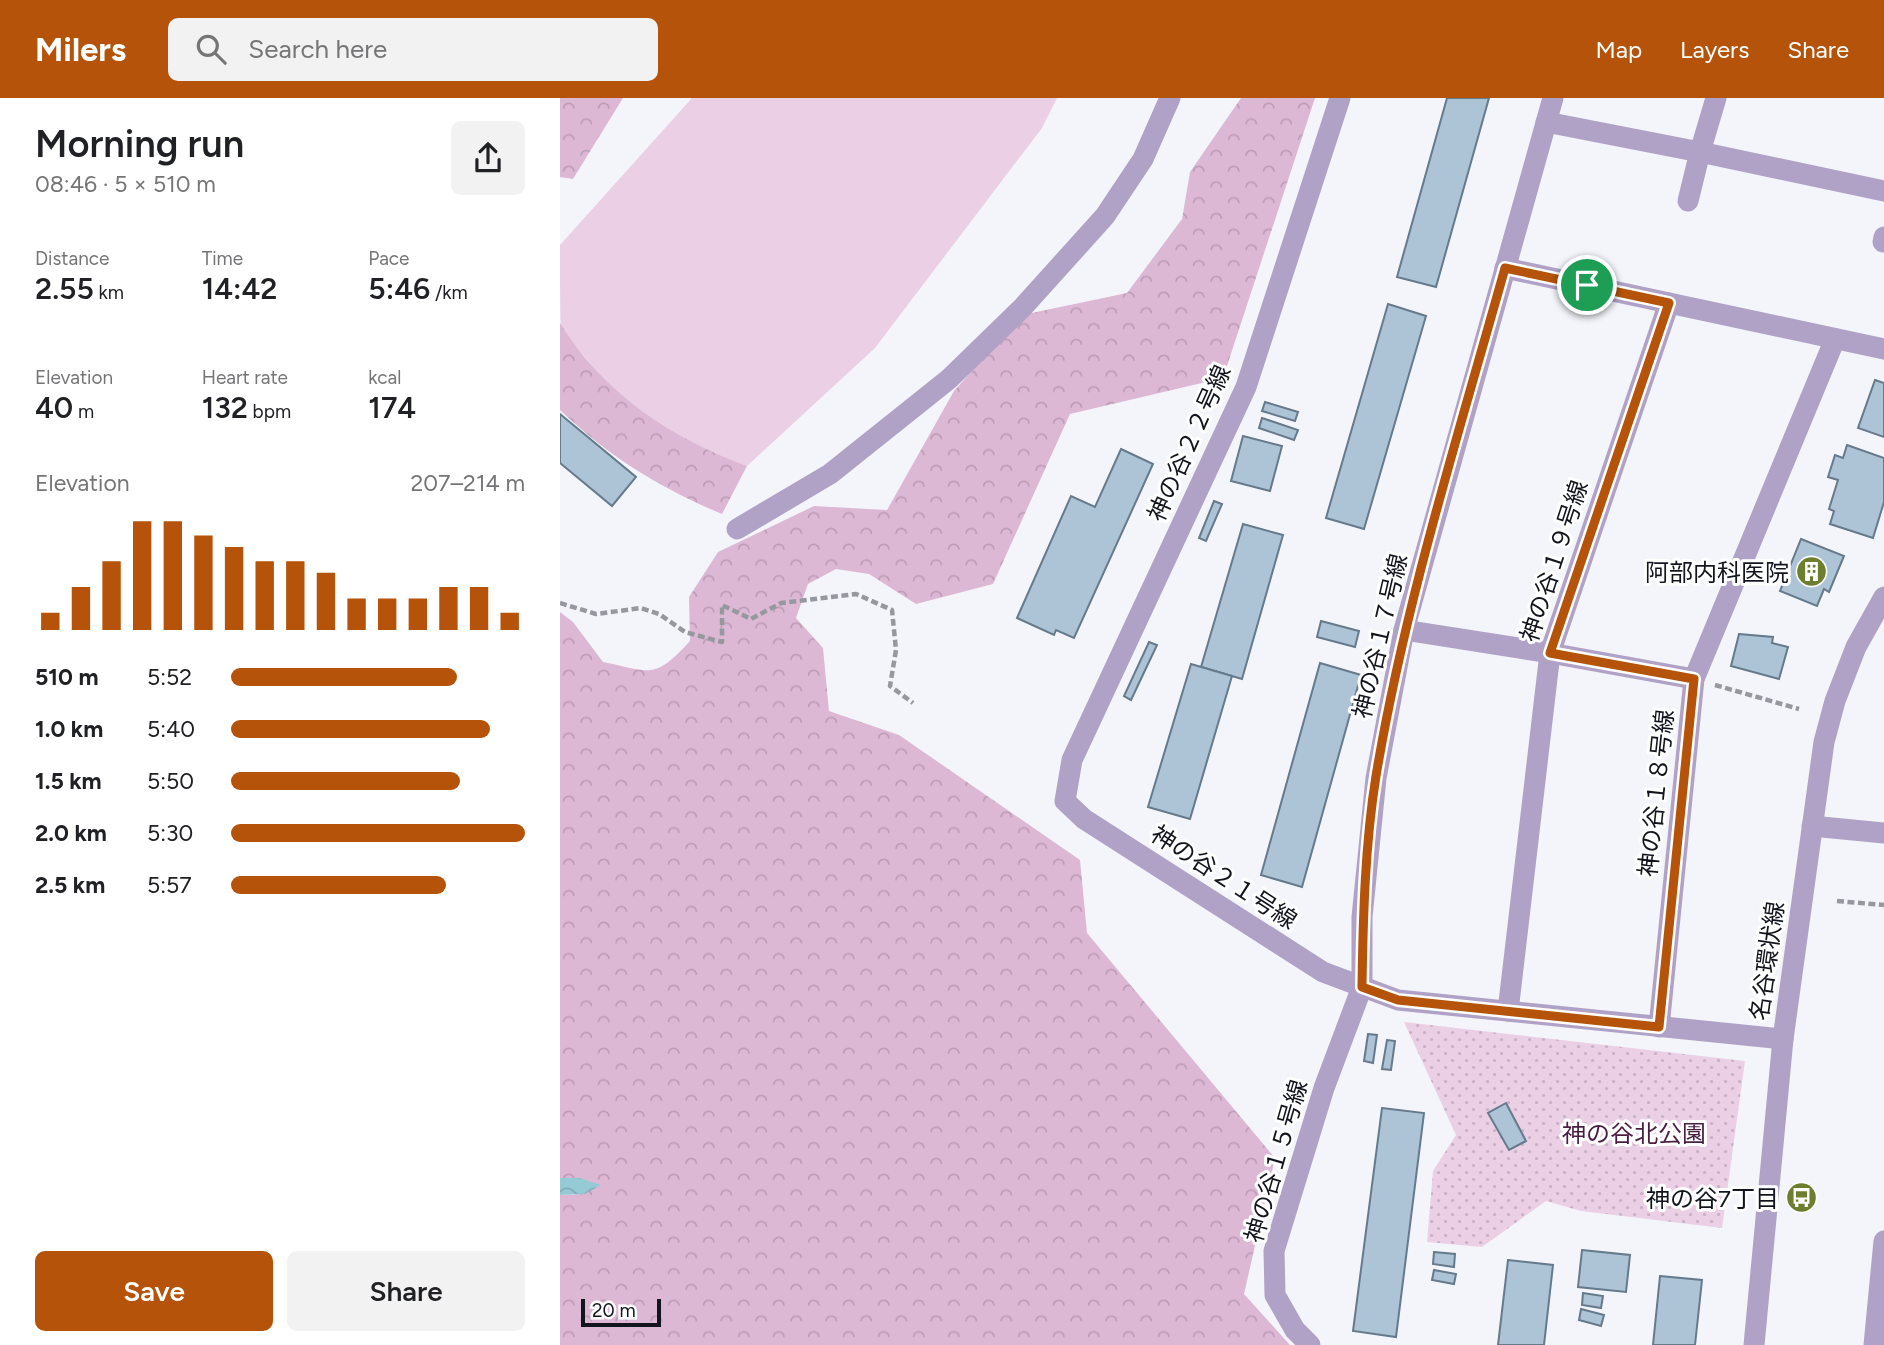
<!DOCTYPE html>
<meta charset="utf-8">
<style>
body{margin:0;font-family:Figtree,"Noto Sans JP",sans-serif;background:#f2f2f2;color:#202124;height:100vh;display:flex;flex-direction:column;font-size:26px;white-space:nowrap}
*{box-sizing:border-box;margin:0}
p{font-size:23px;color:#757577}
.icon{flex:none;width:38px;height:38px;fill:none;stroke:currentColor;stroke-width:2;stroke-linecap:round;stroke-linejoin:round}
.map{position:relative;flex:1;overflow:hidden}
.panel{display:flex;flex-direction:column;background:#fff;width:560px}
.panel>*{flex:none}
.scale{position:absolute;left:21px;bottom:18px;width:80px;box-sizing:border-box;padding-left:7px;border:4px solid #12151d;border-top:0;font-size:19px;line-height:24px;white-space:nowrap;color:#12151d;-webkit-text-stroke:5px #fff;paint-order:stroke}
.pin{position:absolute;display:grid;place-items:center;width:60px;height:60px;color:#fff;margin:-30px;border:4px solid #fff;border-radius:50%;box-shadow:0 2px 7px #0007}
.round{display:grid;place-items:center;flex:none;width:74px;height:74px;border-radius:10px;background:#f2f2f2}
.summary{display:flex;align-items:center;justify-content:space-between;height:119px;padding:0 35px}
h1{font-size:38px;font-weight:600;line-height:52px}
.metrics{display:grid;grid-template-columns:repeat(3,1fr);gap:10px;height:119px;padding:7px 35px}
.metrics div{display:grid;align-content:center}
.metrics b{font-size:30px;font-weight:600}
.metrics small{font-size:19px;font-weight:400}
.metrics p{font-size:19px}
.chart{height:196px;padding:14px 35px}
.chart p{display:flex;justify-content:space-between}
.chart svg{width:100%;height:126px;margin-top:7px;stroke:#b45309;stroke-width:6}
.primary-button{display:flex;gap:14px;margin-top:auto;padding:14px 35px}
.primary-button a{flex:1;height:80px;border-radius:10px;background:#b45309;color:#fff;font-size:28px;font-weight:600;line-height:80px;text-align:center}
.primary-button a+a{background:#f2f2f2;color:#202124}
ul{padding:0 35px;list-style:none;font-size:23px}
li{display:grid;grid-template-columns:112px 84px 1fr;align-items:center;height:52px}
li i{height:18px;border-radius:9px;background:#b45309}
header{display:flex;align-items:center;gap:42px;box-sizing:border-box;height:98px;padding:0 35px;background:#b45309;color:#fff}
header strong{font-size:33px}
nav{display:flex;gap:38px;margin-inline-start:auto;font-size:24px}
.search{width:490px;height:63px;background:#f2f2f2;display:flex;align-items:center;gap:18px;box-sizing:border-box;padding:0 24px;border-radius:10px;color:#757577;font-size:26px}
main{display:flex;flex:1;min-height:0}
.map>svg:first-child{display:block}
.grass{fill:#ebcfe5}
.forest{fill:url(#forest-crowns)}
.park{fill:url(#park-dots)}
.water{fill:url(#water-waves)}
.building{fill:#adc3d6;stroke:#657a8b;stroke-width:2}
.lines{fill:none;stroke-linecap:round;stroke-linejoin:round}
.path{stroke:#96989f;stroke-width:4.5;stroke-dasharray:7 3.5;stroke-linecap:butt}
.minor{stroke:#b0a2c6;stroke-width:21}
.route-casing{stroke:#fff;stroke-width:14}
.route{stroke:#b45309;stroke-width:9}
.labels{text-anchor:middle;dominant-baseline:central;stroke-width:6;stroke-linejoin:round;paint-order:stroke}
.street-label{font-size:24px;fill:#12151d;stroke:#fff}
.poi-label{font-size:24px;fill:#12151d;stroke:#fff;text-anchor:end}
.park-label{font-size:24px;fill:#4a1d43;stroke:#fff}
</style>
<header>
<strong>Milers</strong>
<div class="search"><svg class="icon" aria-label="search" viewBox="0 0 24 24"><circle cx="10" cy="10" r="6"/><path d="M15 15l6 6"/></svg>Search here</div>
<nav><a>Map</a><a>Layers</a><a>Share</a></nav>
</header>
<main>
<section class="panel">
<div class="summary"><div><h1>Morning run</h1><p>08:46 · 5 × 510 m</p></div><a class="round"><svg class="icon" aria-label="share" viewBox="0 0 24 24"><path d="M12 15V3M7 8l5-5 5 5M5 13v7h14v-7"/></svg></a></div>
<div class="metrics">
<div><p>Distance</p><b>2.55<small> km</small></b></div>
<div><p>Time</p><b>14:42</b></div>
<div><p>Pace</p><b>5:46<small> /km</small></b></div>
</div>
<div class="metrics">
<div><p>Elevation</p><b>40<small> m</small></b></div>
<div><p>Heart rate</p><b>132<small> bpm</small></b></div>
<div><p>kcal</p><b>174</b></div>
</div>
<div class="chart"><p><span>Elevation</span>207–214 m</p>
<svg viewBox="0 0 160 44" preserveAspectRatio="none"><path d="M5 44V38M15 44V29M25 44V20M35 44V6M45 44V6M55 44V11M65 44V15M75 44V20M85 44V20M95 44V24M105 44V33M115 44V33M125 44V33M135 44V29M145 44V29M155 44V38"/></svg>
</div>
<ul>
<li><b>510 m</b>5:52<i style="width:77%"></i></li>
<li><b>1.0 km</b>5:40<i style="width:88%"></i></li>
<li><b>1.5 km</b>5:50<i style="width:78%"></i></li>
<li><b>2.0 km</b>5:30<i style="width:100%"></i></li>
<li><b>2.5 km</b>5:57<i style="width:73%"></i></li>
</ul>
<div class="primary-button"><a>Save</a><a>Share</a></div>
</section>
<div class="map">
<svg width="1324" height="1247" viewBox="0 0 1324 1247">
<defs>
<pattern id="forest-crowns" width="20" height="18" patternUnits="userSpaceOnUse" patternTransform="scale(1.75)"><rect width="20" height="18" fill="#ddb8d5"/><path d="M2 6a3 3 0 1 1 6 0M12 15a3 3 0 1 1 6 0" fill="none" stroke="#bd9db6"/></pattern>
<pattern id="park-dots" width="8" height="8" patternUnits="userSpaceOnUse" patternTransform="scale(1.75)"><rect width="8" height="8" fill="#ebcfe5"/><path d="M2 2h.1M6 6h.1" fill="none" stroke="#c8b1c4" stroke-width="1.8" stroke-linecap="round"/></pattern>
<pattern id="water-waves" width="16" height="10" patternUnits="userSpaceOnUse" patternTransform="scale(1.75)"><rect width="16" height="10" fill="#96cbd6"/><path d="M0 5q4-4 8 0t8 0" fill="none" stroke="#80adb7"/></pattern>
</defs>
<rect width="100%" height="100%" fill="#f4f5fb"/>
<path class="grass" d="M 132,0 L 497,0 L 482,30 L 315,250 L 187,368 C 123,345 67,312 24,258 C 16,249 6,239 1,228 C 0,217 0,162 0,147 Z"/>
<g class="forest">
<path d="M 0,0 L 63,0 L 13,81 L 0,79 Z"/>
<path d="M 681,0 L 755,0 L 663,280 L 510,316 L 433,486 L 356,506 L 309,476 L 276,471 L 248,486 L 236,520 L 263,550 L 269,613 L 339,637 L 520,762 L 527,835 L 715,1060 L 684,1196 L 730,1247 L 0,1247 L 0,1097 L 25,1096 L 20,1080 L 0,1080 L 0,514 L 13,524 L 43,564 C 92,574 94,582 130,543 L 129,499 L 158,454 L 254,408 L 327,412 L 394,293 L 462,217 L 567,195 L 622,121 L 630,74 Z"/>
<path d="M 0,225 C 44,296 111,340 187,368 L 162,416 C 100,390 48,358 0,312 Z"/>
</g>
<path class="park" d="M 844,924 L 1185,963 L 1162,1130 L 1021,1113 L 986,1103 L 922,1149 L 867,1144 L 873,1073 L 896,1037 Z"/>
<path class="water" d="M 0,1080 L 20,1080 L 41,1087 L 25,1096 L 0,1097 Z"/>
<g class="building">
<path d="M 887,0 L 929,0 L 876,189 L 837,179 Z"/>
<path d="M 828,206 L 866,218 L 804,431 L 766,420 Z"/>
<path d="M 1315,282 L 1324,285 L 1324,339 L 1298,330 Z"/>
<path d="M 705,304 L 738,314 L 735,323 L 702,313 Z"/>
<path d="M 0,316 L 76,379 L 52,408 L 0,365 Z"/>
<path d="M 702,320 L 738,332 L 734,342 L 699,330 Z"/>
<path d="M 683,338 L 722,348 L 710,393 L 671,383 Z"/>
<path d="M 1287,347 L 1324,360 L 1324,404 L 1313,440 L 1270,426 L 1274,413 L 1269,411 L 1278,382 L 1268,379 L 1275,357 L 1283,360 Z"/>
<path d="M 561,351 L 593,366 L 514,540 L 496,532 L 494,537 L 457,520 L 511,398 L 535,409 Z"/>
<path d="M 654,403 L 662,406 L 646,443 L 639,440 Z"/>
<path d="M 683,426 L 723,437 L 682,581 L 641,569 Z"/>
<path d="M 1241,441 L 1284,458 L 1269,494 L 1264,491 L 1257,508 L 1220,493 Z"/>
<path d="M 761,523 L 799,533 L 795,549 L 757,539 Z"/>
<path d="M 1179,536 L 1213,539 L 1212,545 L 1228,549 L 1219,581 L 1171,568 Z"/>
<path d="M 589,544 L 597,547 L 571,602 L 564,598 Z"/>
<path d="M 760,565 L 801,577 L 742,789 L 701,777 Z"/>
<path d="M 631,566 L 672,578 L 630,721 L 588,709 Z"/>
<path d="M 808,936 L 817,937 L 813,965 L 804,963 Z"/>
<path d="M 827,942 L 835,943 L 831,972 L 822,971 Z"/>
<path d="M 946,1005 L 966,1043 L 949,1052 L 928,1015 Z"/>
<path d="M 822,1010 L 864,1015 L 836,1239 L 793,1233 Z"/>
<path d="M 1022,1152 L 1070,1157 L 1066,1194 L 1018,1189 Z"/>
<path d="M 874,1154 L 895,1156 L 894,1169 L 873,1166 Z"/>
<path d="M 948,1162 L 993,1167 L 984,1247 L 938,1247 Z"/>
<path d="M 874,1172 L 896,1176 L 894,1186 L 872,1182 Z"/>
<path d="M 1100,1178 L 1142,1182 L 1135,1247 L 1093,1247 Z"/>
<path d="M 1023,1195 L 1043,1198 L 1041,1210 L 1022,1207 Z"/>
<path d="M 1021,1211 L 1044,1217 L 1041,1228 L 1019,1222 Z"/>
</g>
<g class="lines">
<g class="path">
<path d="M 0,505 L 36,516 L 81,510 L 99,516 L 125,534 L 162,544 L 162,507 L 191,521 L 221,505 L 296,496 L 332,512 L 336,552 L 330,588 L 353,605"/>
<path d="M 1155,587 L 1239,611"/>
<path d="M 1277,803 L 1324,807"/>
</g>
<g class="minor">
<path d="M 780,0 L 686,289 L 512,662 L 505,703 L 524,721 L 763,874 L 838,902 L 1223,941"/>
<path d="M 1156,0 L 1140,54 L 1324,93"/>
<path d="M 986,24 L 1140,54 L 1128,103"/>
<path d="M 1323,144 L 1324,139"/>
<path d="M 945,170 L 1324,251"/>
<path d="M 177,431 L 270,376 L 389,281 L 463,209 L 545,118 L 583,61 L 610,0"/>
<path d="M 844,532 L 990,555 L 1134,581"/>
<path d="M 1252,728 L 1324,735"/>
<path d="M 948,913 L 990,555 L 1109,205"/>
<path d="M 1099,929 L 1134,581 L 1275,241"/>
<path d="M 750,1247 L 735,1232 L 715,1197 L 714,1153 L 764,990 L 802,889 L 802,819 L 816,680 L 844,532 L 993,0"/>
<path d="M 1194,1247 L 1223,941 L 1264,644 L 1275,603 L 1296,549 L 1324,499"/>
<path d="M 1314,1247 L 1324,1143"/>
</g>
</g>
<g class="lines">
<defs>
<path id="route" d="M 945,170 L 1109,205 L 990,555 L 1134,581 L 1099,929 L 838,902 L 802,889 C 803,820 805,746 816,678 C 845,505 898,338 945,170 Z"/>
</defs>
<use href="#route" class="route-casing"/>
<use href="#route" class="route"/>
</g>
<defs>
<symbol id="building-disc" viewBox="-11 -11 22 22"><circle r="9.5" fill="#6d7f2f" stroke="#fff"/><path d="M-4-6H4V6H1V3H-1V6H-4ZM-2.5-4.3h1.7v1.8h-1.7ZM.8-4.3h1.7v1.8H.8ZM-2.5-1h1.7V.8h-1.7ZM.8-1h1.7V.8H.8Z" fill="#fff"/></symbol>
<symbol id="bus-disc" viewBox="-11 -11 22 22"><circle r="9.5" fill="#6d7f2f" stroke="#fff"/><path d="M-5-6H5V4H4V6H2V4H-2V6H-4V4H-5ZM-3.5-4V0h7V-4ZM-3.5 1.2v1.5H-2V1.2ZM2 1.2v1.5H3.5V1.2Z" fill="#fff"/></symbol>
</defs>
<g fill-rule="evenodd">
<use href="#building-disc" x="1234" y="456" width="35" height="35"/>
<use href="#bus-disc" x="1224" y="1082" width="35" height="35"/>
</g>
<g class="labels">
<g class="street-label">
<text transform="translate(629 345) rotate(-66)">神の谷２２号線</text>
<text transform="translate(994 463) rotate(-72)">神の谷１９号線</text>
<text transform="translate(820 538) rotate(-77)">神の谷１７号線</text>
<text transform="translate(1096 695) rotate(-84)">神の谷１８号線</text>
<text transform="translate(664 779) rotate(33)">神の谷２１号線</text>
<text transform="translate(1207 863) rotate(-82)">名谷環状線</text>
<text transform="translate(716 1063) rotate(-74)">神の谷１５号線</text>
</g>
<g class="poi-label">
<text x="1229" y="474">阿部内科医院</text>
<text x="1219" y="1100">神の谷7丁目</text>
</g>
<g class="park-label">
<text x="1074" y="1035">神の谷北公園</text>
</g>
</g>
</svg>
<div class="scale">20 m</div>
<div class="pin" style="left:1027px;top:187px;background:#1e9e55"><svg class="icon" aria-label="arrive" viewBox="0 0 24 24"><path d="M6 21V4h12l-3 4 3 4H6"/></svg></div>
</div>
</main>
